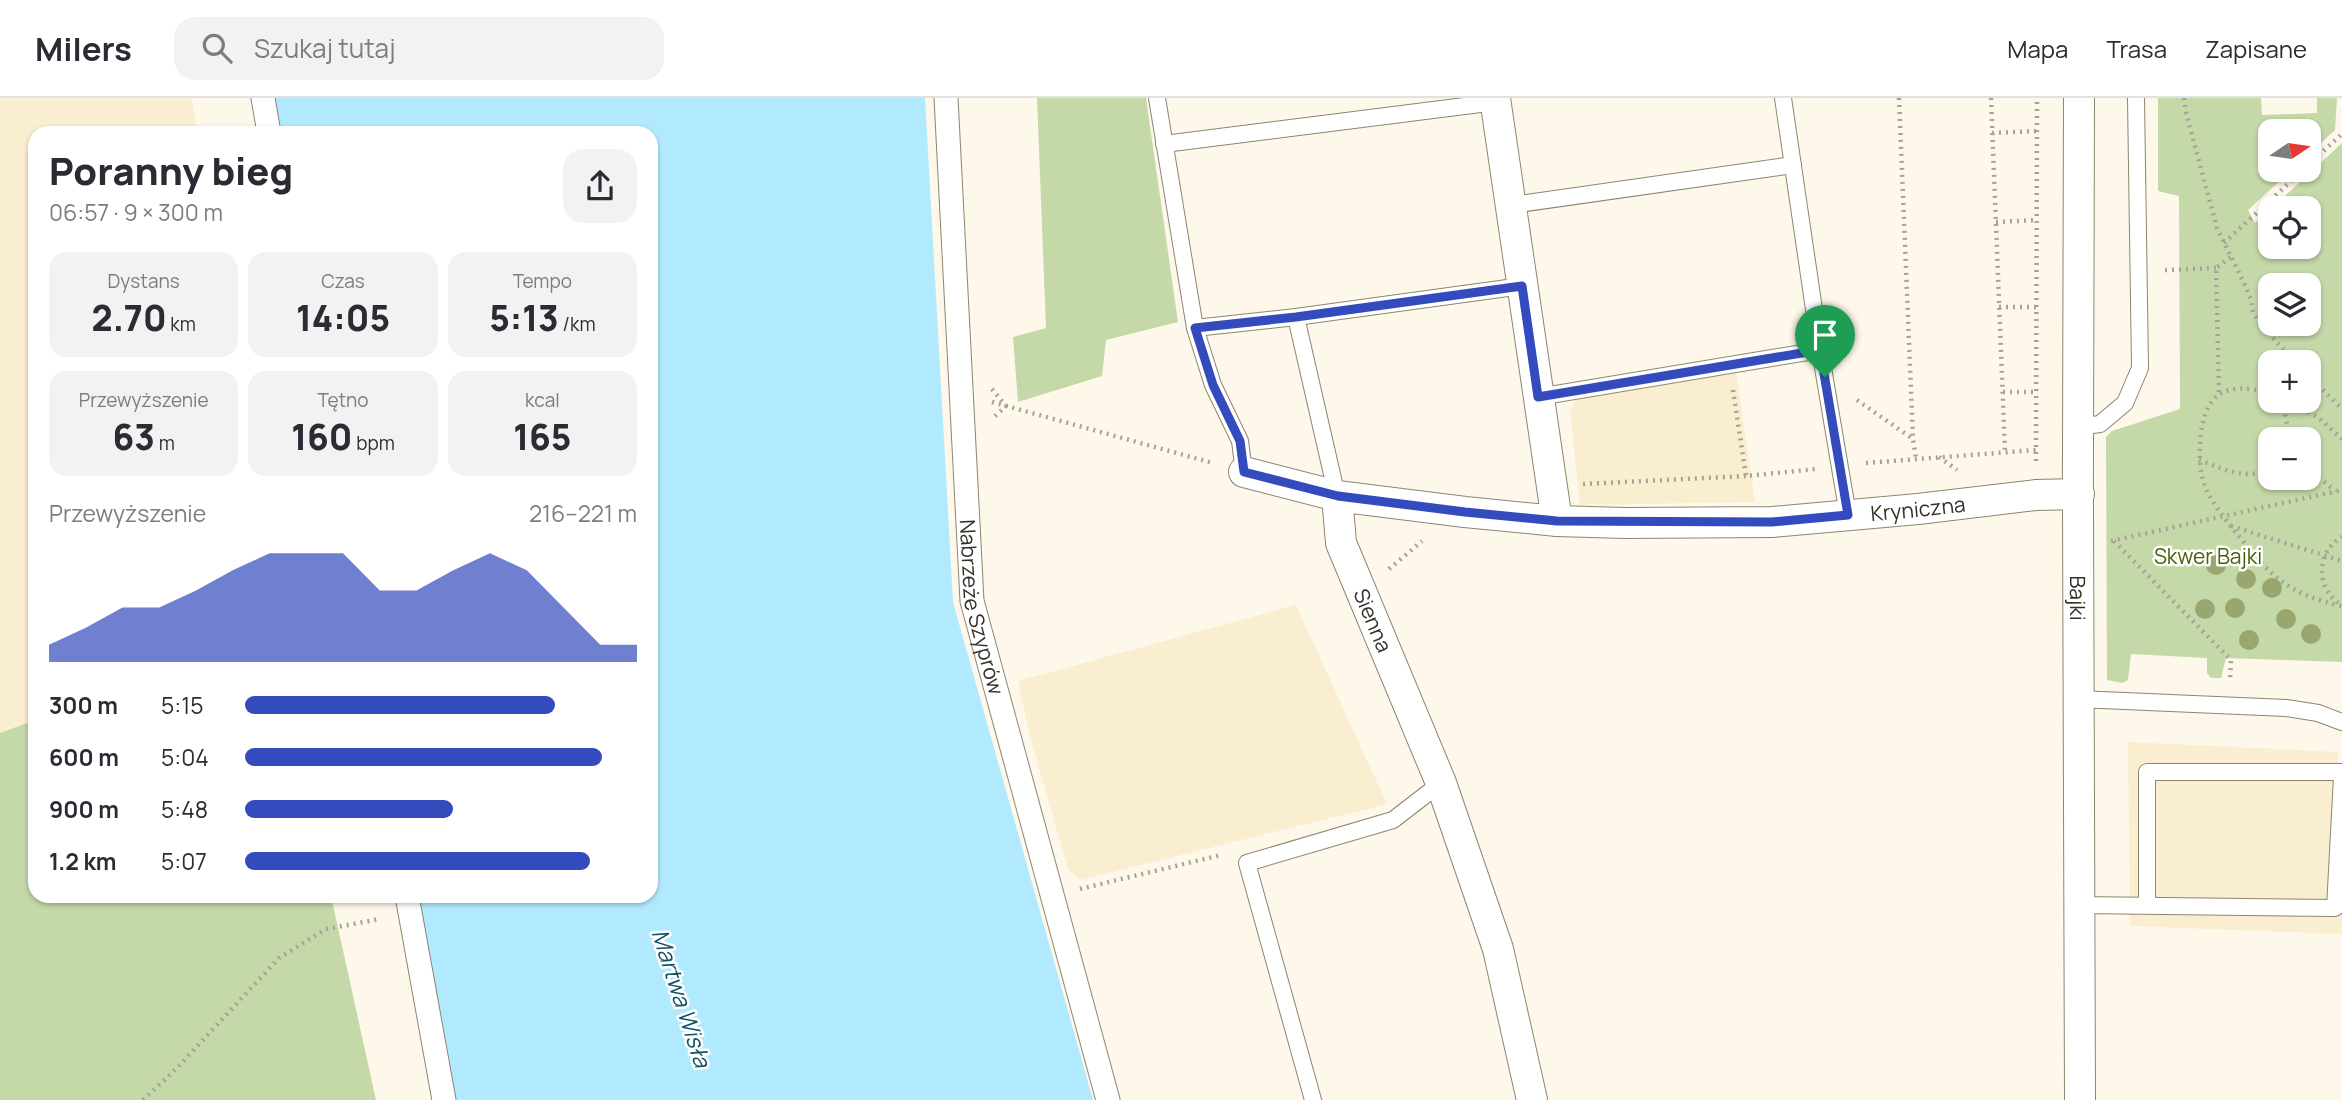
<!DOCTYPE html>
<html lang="pl">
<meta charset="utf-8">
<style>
body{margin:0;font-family:Manrope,sans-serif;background:#f2f2f3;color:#2b2b33;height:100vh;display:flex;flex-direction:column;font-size:26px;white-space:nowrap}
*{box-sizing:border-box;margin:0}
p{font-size:23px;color:#7c7c81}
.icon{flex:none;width:38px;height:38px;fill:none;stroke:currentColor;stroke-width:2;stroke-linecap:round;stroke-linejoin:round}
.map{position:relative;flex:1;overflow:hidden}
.panel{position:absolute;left:28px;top:28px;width:630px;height:777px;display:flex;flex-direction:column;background:#fff;border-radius:21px;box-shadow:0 2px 5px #0004}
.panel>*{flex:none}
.needle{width:46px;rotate:77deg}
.fabs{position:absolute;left:2258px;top:21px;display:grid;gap:14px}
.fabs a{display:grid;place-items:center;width:63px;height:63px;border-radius:14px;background:#fff;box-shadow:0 2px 5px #0004;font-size:35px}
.pin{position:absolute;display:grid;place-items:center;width:60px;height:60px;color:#fff;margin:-72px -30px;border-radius:50% 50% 50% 0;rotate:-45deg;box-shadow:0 0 7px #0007}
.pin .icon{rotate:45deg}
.round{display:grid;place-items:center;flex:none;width:74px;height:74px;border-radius:21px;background:#f2f2f3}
.overview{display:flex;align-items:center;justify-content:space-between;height:119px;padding:0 21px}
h1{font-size:38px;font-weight:800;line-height:52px}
.stats{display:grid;grid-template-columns:repeat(3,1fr);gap:10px;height:119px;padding:7px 21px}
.stats div{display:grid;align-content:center;border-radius:18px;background:#f2f2f3;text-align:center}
.stats b{font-size:35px;font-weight:800}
.stats small{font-size:19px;font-weight:400}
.stats p{font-size:19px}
.chart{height:196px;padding:14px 21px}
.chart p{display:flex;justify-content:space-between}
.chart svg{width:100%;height:126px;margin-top:7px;fill:#344bbd;opacity:.7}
ul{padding:0 21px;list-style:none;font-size:23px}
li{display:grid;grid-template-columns:112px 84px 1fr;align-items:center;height:52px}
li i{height:18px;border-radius:9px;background:#344bbd}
header{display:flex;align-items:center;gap:42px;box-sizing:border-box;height:98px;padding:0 35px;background:#fff;border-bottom:2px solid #e1e1e2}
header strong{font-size:33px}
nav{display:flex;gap:38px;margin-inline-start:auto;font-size:24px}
.search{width:490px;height:63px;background:#f2f2f3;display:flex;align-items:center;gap:18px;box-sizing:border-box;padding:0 24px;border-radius:21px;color:#7c7c81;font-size:26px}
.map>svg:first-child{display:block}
.built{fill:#faeed0}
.green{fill:#c4d8a8;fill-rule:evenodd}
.water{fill:#b1eaff}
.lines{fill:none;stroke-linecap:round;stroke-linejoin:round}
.service-casing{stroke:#8d8570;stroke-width:18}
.pedestrian-casing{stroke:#8d8570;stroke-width:25}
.minor-casing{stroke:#8d8570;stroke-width:32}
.path{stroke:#a7a297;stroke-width:4.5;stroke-dasharray:2 5;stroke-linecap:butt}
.service{stroke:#fff;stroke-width:16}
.pedestrian{stroke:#fff;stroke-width:23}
.minor{stroke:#fff;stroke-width:30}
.tree{fill:#9aa670}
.route-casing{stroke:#fff;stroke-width:14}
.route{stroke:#344bbd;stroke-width:9}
.labels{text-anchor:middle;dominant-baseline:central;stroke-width:5;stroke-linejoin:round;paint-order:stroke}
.street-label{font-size:21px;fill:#343028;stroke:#fff}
.park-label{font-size:21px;fill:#48620b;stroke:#fff}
.water-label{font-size:23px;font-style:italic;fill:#145163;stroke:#fff}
</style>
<header>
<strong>Milers</strong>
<div class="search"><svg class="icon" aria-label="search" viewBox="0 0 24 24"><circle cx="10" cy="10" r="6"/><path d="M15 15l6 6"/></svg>Szukaj tutaj</div>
<nav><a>Mapa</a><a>Trasa</a><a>Zapisane</a></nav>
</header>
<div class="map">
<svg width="2342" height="1002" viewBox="0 0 2342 1002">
<rect width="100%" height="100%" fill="#fef8eb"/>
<g class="built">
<path d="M 0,0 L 192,0 L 197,35 L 35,35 L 35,622 L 0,635 Z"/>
<path d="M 1736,272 L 1755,404 L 1580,407 L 1570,314 L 1577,298 Z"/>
<path d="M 1296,507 L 1387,706 L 1081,782 L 1068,771 L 1029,635 L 1018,583 Z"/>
<path d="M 2128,644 L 2338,654 L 2337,683 L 2342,683 L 2342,836 L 2130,828 Z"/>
</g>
<g class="green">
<path d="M 1037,0 L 1146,0 L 1178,224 L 1106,242 L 1102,278 L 1018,304 L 1013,239 L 1046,230 Z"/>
<path d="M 2158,0 L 2261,0 L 2262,17 L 2317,15 L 2317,0 L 2337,0 L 2335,32 L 2308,57 L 2308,33 L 2270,33 L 2270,72 L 2292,72 L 2248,112 L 2255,125 L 2270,112 L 2270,149 L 2308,149 L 2308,110 L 2272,110 L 2342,45 L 2342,564 L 2226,560 L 2221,580 L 2211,580 L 2207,575 L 2207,560 L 2131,556 L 2128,582 L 2123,585 L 2107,582 L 2106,339 L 2112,333 L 2180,311 L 2179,98 L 2158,93 ZM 2270,187 L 2308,187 L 2308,226 L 2270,226 ZM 2308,264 L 2308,303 L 2270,303 L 2270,264 ZM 2308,341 L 2308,380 L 2270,380 L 2270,341 Z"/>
<path d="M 35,622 L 35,798 L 331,798 L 376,1002 L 0,1002 L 0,635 Z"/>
</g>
<path class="water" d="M 269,0 L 925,0 L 953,504 L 1093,1002 L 451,1002 L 414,798 L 651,798 L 651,35 L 275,35 Z"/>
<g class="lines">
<defs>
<g id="service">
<path d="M 1157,0 L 1195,230 L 1213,287 L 1240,343 L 1244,374"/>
<path d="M 1783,0 L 1820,252 L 1848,417"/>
<path d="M 1164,46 L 1496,4"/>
<path d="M 1512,107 L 1793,67"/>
<path d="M 1296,219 L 1337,398"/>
<path d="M 1195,230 L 1296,219 L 1522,188"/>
<path d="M 1538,299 L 1820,252"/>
<path d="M 2077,329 L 2100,326 L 2125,305 L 2140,270 L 2136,0"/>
<path d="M 2078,601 L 2286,610 L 2318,615 L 2342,624"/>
<path d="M 2079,807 L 2335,810 L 2342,679"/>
<path d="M 2147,807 L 2147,674 L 2342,674"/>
<path d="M 1313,1002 L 1247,765 L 1393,722 L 1441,685"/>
</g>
<g id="pedestrian">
<path d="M 263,0 L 269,35"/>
<path id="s1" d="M 946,0 L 972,503 L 1108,1002"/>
<path d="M 407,798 L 444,1002"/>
</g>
<g id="minor">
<path d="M 1495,0 L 1557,423"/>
<path id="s2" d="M 2079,0 C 2077,334 2078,668 2080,1002"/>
<path id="s3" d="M 1244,374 L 1337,398 L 1465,414 L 1557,423 L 1625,425 L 1772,424 L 1918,411 L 2036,397 L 2079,396"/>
<path id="s4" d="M 1337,398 L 1341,445 L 1441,685 L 1498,851 L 1532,1002"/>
</g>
</defs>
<use href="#service" class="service-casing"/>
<use href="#pedestrian" class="pedestrian-casing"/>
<use href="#minor" class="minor-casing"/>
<g class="path">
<path d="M 1899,0 L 1913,341 L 1916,360"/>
<path d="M 1991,0 L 2005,354"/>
<path d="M 2184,0 L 2186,15 L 2217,130 L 2244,185 L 2251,202 L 2253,214 L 2262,229 L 2296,264"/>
<path d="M 1992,35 L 2037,33"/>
<path d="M 2308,67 L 2342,36"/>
<path d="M 1996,124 L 2037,122"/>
<path d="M 2224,145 L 2303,72"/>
<path d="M 2165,172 L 2216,170"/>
<path d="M 1999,209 L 2036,209"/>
<path d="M 2308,277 L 2342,311"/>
<path d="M 992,291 L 1006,308 L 993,320"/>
<path d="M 1733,292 L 1746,378 L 1816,371"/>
<path d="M 2003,294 L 2036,294"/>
<path d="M 2219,294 L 2216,170 L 2231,159"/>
<path d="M 2270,295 C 2222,282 2203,297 2200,346 C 2199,362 2200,378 2207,393 C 2216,411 2229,426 2241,441 C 2273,481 2291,497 2342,508"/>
<path d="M 1857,302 L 1913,341"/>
<path d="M 2282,303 L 2289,334 L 2288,341"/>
<path d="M 2290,303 L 2320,321 L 2342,341"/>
<path d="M 992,304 L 1213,365"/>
<path d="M 1939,359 L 1957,372"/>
<path d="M 2199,362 C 2222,370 2247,384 2270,370"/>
<path d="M 2036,363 L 2037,0"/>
<path d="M 1866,365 L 2036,352"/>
<path d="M 2308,370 L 2335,393"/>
<path d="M 1583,386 L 1746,378"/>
<path d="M 2231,428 L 2342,463"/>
<path d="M 2111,443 L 2342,392"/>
<path d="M 2114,443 L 2231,562 L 2230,583"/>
<path d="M 1389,471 L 1422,443"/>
<path d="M 2338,505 C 2316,488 2316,454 2342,439"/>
<path d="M 1080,791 L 1221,757"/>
<path d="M 143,1002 L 177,970 L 279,860 L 326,831 L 380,821"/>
</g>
<use href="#service" class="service"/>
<use href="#pedestrian" class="pedestrian"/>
<use href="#minor" class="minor"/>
</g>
<g class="tree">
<circle cx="2216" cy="467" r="10"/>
<circle cx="2246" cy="481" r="10"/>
<circle cx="2272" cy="490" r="10"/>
<circle cx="2235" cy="510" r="10"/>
<circle cx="2205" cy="511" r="10"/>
<circle cx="2286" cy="521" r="10"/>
<circle cx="2311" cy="536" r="10"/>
<circle cx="2249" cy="542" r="10"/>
</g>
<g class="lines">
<defs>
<path id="route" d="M 1522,188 L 1538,299 L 1820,252 L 1848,417 L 1772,424 L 1557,423 L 1465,414 L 1338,398 L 1244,374 L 1240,343 L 1213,287 L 1195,230 L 1296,219 Z"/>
</defs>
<use href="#route" class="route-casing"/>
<use href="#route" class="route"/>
</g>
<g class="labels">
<g class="street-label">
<text stroke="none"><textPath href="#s3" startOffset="679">Kryniczna</textPath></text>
<text stroke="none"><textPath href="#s2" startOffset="500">Bajki</textPath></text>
<text stroke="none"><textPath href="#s1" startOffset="511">Nabrzeże Szyprów</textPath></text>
<text stroke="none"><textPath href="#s4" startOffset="131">Sienna</textPath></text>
</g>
<g class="park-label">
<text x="2208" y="458">Skwer Bajki</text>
</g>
<g class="water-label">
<text transform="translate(682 900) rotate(72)">Martwa Wisła</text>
</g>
</g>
</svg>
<div class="fabs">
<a><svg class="needle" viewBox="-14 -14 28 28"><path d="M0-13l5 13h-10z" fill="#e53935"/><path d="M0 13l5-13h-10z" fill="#7c7c81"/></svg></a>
<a><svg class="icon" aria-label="locate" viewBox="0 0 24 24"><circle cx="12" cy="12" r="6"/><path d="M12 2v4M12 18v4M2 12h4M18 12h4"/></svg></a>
<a><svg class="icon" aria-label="layers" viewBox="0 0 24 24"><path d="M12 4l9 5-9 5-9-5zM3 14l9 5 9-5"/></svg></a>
<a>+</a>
<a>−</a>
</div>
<div class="pin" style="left:1825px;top:279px;background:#1e9e55"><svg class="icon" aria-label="arrive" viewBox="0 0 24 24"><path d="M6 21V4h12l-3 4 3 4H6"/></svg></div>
<section class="panel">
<div class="overview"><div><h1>Poranny bieg</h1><p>06:57 · 9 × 300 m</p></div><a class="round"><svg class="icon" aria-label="share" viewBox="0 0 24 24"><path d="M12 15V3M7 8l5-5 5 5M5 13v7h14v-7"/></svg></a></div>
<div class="stats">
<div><p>Dystans</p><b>2.70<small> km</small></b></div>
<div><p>Czas</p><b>14:05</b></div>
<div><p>Tempo</p><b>5:13<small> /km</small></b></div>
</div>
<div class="stats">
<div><p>Przewyższenie</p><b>63<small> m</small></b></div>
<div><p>Tętno</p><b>160<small> bpm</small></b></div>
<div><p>kcal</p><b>165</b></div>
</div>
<div class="chart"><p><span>Przewyższenie</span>216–221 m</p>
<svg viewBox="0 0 160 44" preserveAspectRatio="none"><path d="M0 44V38L10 32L20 25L30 25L40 19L50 12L60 6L70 6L80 6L90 19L100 19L110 12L120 6L130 12L140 25L150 38L160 38V44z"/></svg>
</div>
<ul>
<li><b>300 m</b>5:15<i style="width:79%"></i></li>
<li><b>600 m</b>5:04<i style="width:91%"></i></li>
<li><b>900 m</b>5:48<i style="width:53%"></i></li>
<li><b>1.2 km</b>5:07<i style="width:88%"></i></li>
</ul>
</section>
</div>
